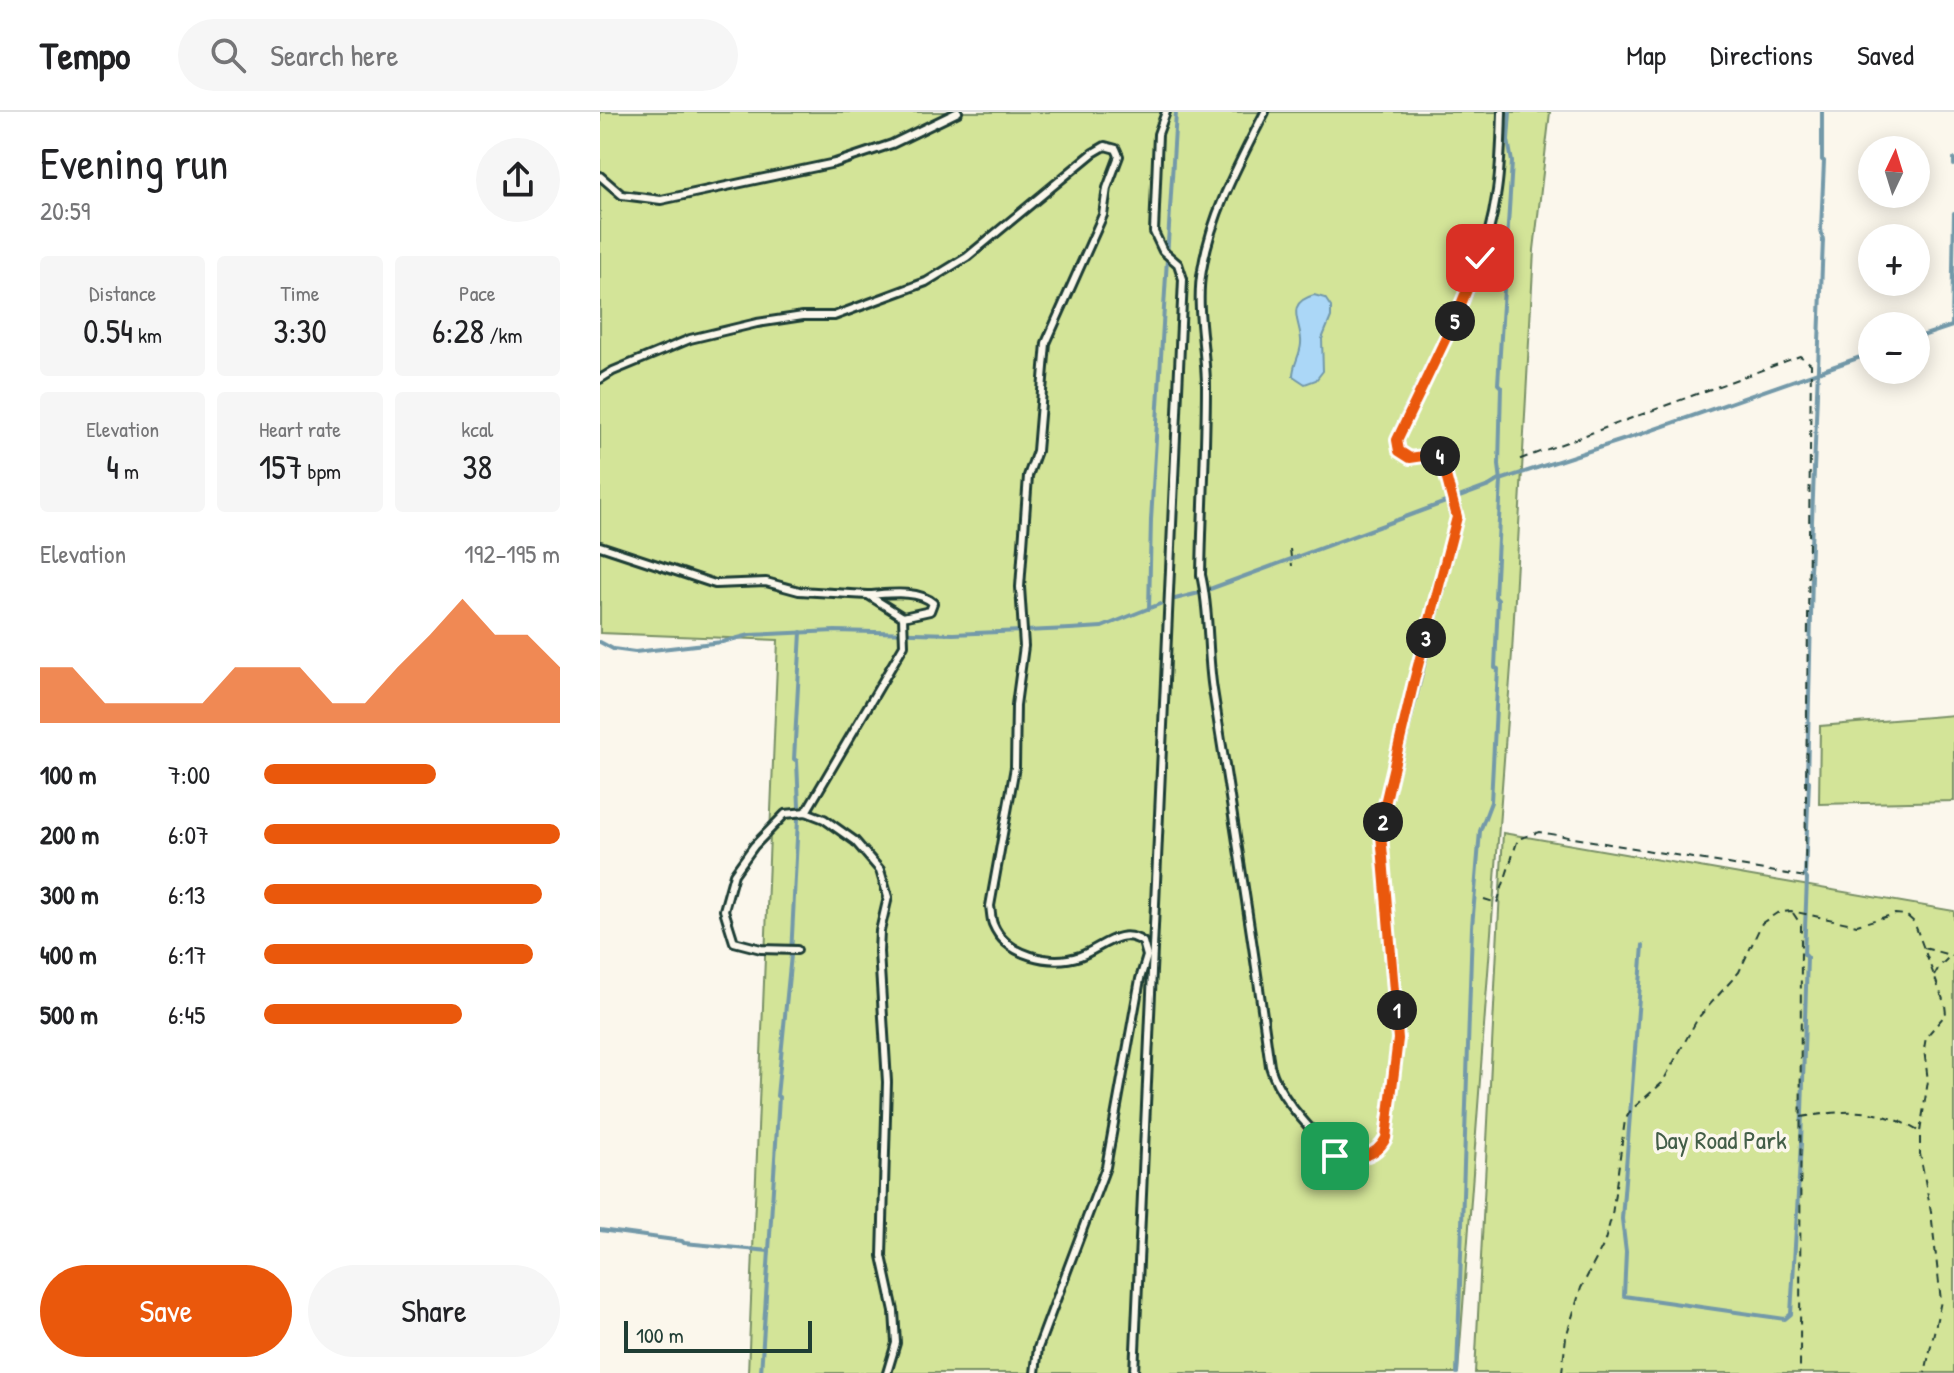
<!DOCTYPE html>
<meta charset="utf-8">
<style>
body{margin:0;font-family:"Patrick Hand",sans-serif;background:#f6f6f6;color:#202124;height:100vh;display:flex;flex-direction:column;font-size:30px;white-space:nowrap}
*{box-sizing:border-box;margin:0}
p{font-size:26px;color:#757577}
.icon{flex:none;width:44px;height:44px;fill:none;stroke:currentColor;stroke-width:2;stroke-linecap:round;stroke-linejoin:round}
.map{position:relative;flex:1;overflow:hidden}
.drawer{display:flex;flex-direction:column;background:#fff;width:600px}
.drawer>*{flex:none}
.needle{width:52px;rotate:4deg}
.controls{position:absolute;left:1258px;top:24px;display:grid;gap:16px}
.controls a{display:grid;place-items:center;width:72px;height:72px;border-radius:50%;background:#fff;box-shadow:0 4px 20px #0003;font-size:40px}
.scale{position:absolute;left:24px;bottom:20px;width:188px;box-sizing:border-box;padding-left:8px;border:4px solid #1f3d34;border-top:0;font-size:22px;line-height:28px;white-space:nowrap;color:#1f3d34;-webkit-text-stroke:6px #fbf7ec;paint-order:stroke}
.pin{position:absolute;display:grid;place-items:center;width:68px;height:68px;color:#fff;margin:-34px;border-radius:16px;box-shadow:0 4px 12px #0006}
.km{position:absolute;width:40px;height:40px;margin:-20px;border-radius:50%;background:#222;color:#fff;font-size:22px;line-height:40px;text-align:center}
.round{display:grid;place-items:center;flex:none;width:84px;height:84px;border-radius:42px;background:#f6f6f6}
.headline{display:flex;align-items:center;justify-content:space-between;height:136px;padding:0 40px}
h1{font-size:44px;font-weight:600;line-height:60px}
.stats{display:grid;grid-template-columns:repeat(3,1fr);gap:12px;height:136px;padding:8px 40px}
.stats div{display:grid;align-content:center;border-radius:8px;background:#f6f6f6;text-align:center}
.stats b{font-size:34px;font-weight:600}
.stats small{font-size:22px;font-weight:400}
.stats p{font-size:22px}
.chart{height:224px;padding:16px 40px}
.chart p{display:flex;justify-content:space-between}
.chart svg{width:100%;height:144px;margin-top:8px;fill:#ea580c;opacity:.7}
.action{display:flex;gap:16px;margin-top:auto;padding:16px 40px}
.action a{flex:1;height:92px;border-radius:48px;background:#ea580c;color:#fff;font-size:32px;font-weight:600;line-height:92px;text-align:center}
.action a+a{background:#f6f6f6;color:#202124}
ul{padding:0 40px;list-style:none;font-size:26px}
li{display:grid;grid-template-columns:128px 96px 1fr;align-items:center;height:60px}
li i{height:20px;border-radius:10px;background:#ea580c}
header{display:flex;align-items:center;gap:48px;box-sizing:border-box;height:112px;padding:0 40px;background:#fff;border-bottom:2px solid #e0e0e0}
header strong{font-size:38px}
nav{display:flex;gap:44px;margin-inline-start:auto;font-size:28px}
.search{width:560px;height:72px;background:#f6f6f6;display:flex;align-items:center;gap:20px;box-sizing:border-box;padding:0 28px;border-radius:44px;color:#757577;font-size:30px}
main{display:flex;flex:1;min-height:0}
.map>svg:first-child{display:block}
.green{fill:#d3e498;stroke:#799066;stroke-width:2}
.water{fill:#abd7f7;stroke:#7399a9;stroke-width:2}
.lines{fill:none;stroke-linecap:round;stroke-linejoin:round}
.stream{stroke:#7399a9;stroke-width:4}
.service-casing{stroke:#1f3d34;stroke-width:12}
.path{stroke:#1f3d34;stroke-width:2;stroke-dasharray:8 6;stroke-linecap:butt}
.service{stroke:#fbf7ec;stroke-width:6}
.route-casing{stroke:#fff;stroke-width:16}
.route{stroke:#ea580c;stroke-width:10}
.labels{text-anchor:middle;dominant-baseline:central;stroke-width:7;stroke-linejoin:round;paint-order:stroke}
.park-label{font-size:26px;fill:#435e48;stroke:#fbf7ec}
</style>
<header>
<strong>Tempo</strong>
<div class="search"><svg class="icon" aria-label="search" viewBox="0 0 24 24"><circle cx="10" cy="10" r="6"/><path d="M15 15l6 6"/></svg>Search here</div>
<nav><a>Map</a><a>Directions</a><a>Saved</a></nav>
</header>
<main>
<section class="drawer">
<div class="headline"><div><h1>Evening run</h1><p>20:59</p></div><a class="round"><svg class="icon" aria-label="share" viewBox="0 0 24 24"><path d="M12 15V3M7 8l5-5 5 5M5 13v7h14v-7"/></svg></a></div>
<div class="stats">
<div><p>Distance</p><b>0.54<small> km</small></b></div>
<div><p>Time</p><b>3:30</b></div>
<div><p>Pace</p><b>6:28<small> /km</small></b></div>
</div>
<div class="stats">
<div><p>Elevation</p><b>4<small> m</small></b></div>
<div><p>Heart rate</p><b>157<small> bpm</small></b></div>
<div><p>kcal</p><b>38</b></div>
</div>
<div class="chart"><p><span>Elevation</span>192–195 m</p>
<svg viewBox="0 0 160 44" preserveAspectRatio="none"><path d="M0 44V27L10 27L20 38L30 38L40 38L50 38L60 27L70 27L80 27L90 38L100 38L110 27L120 17L130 6L140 17L150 17L160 27V44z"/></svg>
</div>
<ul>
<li><b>100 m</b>7:00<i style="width:58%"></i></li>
<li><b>200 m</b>6:07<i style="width:100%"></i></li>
<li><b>300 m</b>6:13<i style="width:94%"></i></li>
<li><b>400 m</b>6:17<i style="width:91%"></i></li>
<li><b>500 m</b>6:45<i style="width:67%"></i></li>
</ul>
<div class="action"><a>Save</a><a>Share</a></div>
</section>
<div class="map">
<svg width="1354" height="1261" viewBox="0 0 1354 1261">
<rect width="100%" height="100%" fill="#fbf7ec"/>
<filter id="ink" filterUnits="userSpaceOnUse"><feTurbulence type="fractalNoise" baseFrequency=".0125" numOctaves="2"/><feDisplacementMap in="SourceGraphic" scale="16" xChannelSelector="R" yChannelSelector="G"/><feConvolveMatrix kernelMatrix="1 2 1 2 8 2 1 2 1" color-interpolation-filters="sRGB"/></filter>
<g filter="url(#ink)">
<g class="green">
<path d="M 0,0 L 950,0 L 934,138 L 912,541 L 858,1261 L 148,1261 L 178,528 L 0,521 Z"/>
<path d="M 1354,603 L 1354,689 L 1219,692 L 1220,614 Z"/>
<path d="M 903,721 L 1354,799 L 1354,1261 L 875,1261 Z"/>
</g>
<path class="water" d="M 714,183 L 725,186 L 731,195 L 731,205 L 722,227 L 723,259 L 716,268 L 705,272 L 693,264 C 693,252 700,244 701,232 C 703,212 682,192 714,183 Z"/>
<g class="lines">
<g class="stream">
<path d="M 1354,47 L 1354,53"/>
<path d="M 1352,214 L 1354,101"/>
<path d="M 1316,226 L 1352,214"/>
<path d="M 575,487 L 599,481 L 889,374 L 897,369 L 1041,322 L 1272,241"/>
<path d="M 549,497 L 551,408 L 576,0"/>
<path d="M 0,530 L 13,537 L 35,540 L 122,530 L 150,523 L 235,519 L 353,522 L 470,517 L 502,515 L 560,492"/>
<path d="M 199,694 L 197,649 L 194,647 L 201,520"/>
<path d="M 1043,833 L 1022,1107 L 1026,1140 L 1024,1184 L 1185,1207 L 1191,1202 L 1201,1031 L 1207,845 L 1204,842 L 1207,767 L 1205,764 L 1209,669 L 1207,668 L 1212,463 L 1210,460 L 1223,128 L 1221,117 L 1224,49 L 1222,48 L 1222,0"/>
<path d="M 0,1118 L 82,1129 L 84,1131 L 169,1139"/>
<path d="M 161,1261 L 179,985 L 177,984 L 191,843 L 198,707"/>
<path d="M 857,1261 L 872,815 L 880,719 L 891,690 L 898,557 L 895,556 L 898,488 L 895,485 L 901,369 L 899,353 L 901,275 L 898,272 L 912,50 L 908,28 L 910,0"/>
</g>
<defs>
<g id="service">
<path d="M 665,0 C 640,49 611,102 602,158 C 595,196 606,236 606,274 C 606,337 602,400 601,463 C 610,500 607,540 613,578 C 633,703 653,828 670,954 C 680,989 712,1017 735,1044 C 756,1047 775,1047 786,1026 L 798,927 L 783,752 L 781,722 L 785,692 L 857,405 L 841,345 L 837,342 L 810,346 L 799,339 L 797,328 C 830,248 883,173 896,85 C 901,57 901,28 902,0"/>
<path d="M 0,64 L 22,83 L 61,88 L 235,51 L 292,32 L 358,0"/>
<path d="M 0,267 L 13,259 L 90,227 L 157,211 L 203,204 L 234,204 L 326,170 L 367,145 L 493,41 L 505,34 L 516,37 L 519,44 L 507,76 L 503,103 L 446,231 L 437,339 L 428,364 L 420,475 L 424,534 L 416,593 L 415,655 L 390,794 C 391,799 391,807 393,812 C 406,844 451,854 480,844 C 502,836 520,814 543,830 L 547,844 L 540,867 L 506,1055 L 438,1236 L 435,1261"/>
<path d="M 0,434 L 115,472 L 166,470 L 199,479 L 268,483"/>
<path d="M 206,700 L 304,533 L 303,505 L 268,483 C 287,482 318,477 333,491 L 330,499 L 303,505"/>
<path d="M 197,838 L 161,837 L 134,830 L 124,798 L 134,762 L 154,734 L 185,702 L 206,700 L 224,707 L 255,729 L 280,758 L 288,785 L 280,819 L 279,840 L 287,970 L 282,1144 L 294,1199 L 296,1231 L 287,1261"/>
<path d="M 534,1261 L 583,167 L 578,152 L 563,139 L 554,120 L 558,22 L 566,0"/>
</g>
</defs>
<use href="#service" class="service-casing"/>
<g class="path">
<path d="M 690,437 L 692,454"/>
<path d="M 884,787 L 897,791 L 918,727 L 939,720 L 1205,765 L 1211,252 L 1200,244 L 918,348"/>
<path d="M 1193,801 L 1201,813 L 1200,1261"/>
<path d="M 1324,836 L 1354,844"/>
<path d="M 1334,864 L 1339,855 L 1350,844"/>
<path d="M 1201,1005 C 1248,998 1276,994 1318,1019"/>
<path d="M 962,1261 L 966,1225 L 981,1176 L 1004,1132 L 1012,1103 L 1025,1008 L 1031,998 L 1062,971 L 1098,906 L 1139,860 L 1162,811 L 1177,801 L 1191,799 L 1257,813 L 1295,802 L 1306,803 L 1314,810 L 1345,893 L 1346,902 L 1326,925 L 1324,937 L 1328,969 L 1320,1020 L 1320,1042 L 1331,1100 L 1341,1189 L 1325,1261"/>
</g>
<use href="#service" class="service"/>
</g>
</g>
<g class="lines" filter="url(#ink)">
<defs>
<path id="route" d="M 735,1044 C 756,1047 775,1047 786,1026 L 798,927 L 781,722 L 785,692 L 814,569 L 857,405 L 841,345 L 837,342 L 810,346 L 799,339 L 797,328 L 855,207 L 880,146"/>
</defs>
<use href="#route" class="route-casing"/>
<use href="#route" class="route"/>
</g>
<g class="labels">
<g class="park-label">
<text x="1121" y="1027">Day Road Park</text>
</g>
</g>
</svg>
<div class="controls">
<a><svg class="needle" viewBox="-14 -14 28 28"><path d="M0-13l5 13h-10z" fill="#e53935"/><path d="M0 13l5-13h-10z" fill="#757577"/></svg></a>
<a>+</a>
<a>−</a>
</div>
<div class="scale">100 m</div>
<div class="pin" style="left:735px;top:1044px;background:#1e9e55"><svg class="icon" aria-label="arrive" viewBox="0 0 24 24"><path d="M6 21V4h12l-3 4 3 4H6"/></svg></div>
<div class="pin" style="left:880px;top:146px;background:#d93025"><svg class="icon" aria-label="check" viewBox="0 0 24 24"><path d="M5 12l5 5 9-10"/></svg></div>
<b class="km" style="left:797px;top:898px">1</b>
<b class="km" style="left:783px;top:710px">2</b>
<b class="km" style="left:826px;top:526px">3</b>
<b class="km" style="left:840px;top:344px">4</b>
<b class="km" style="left:855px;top:209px">5</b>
</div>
</main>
